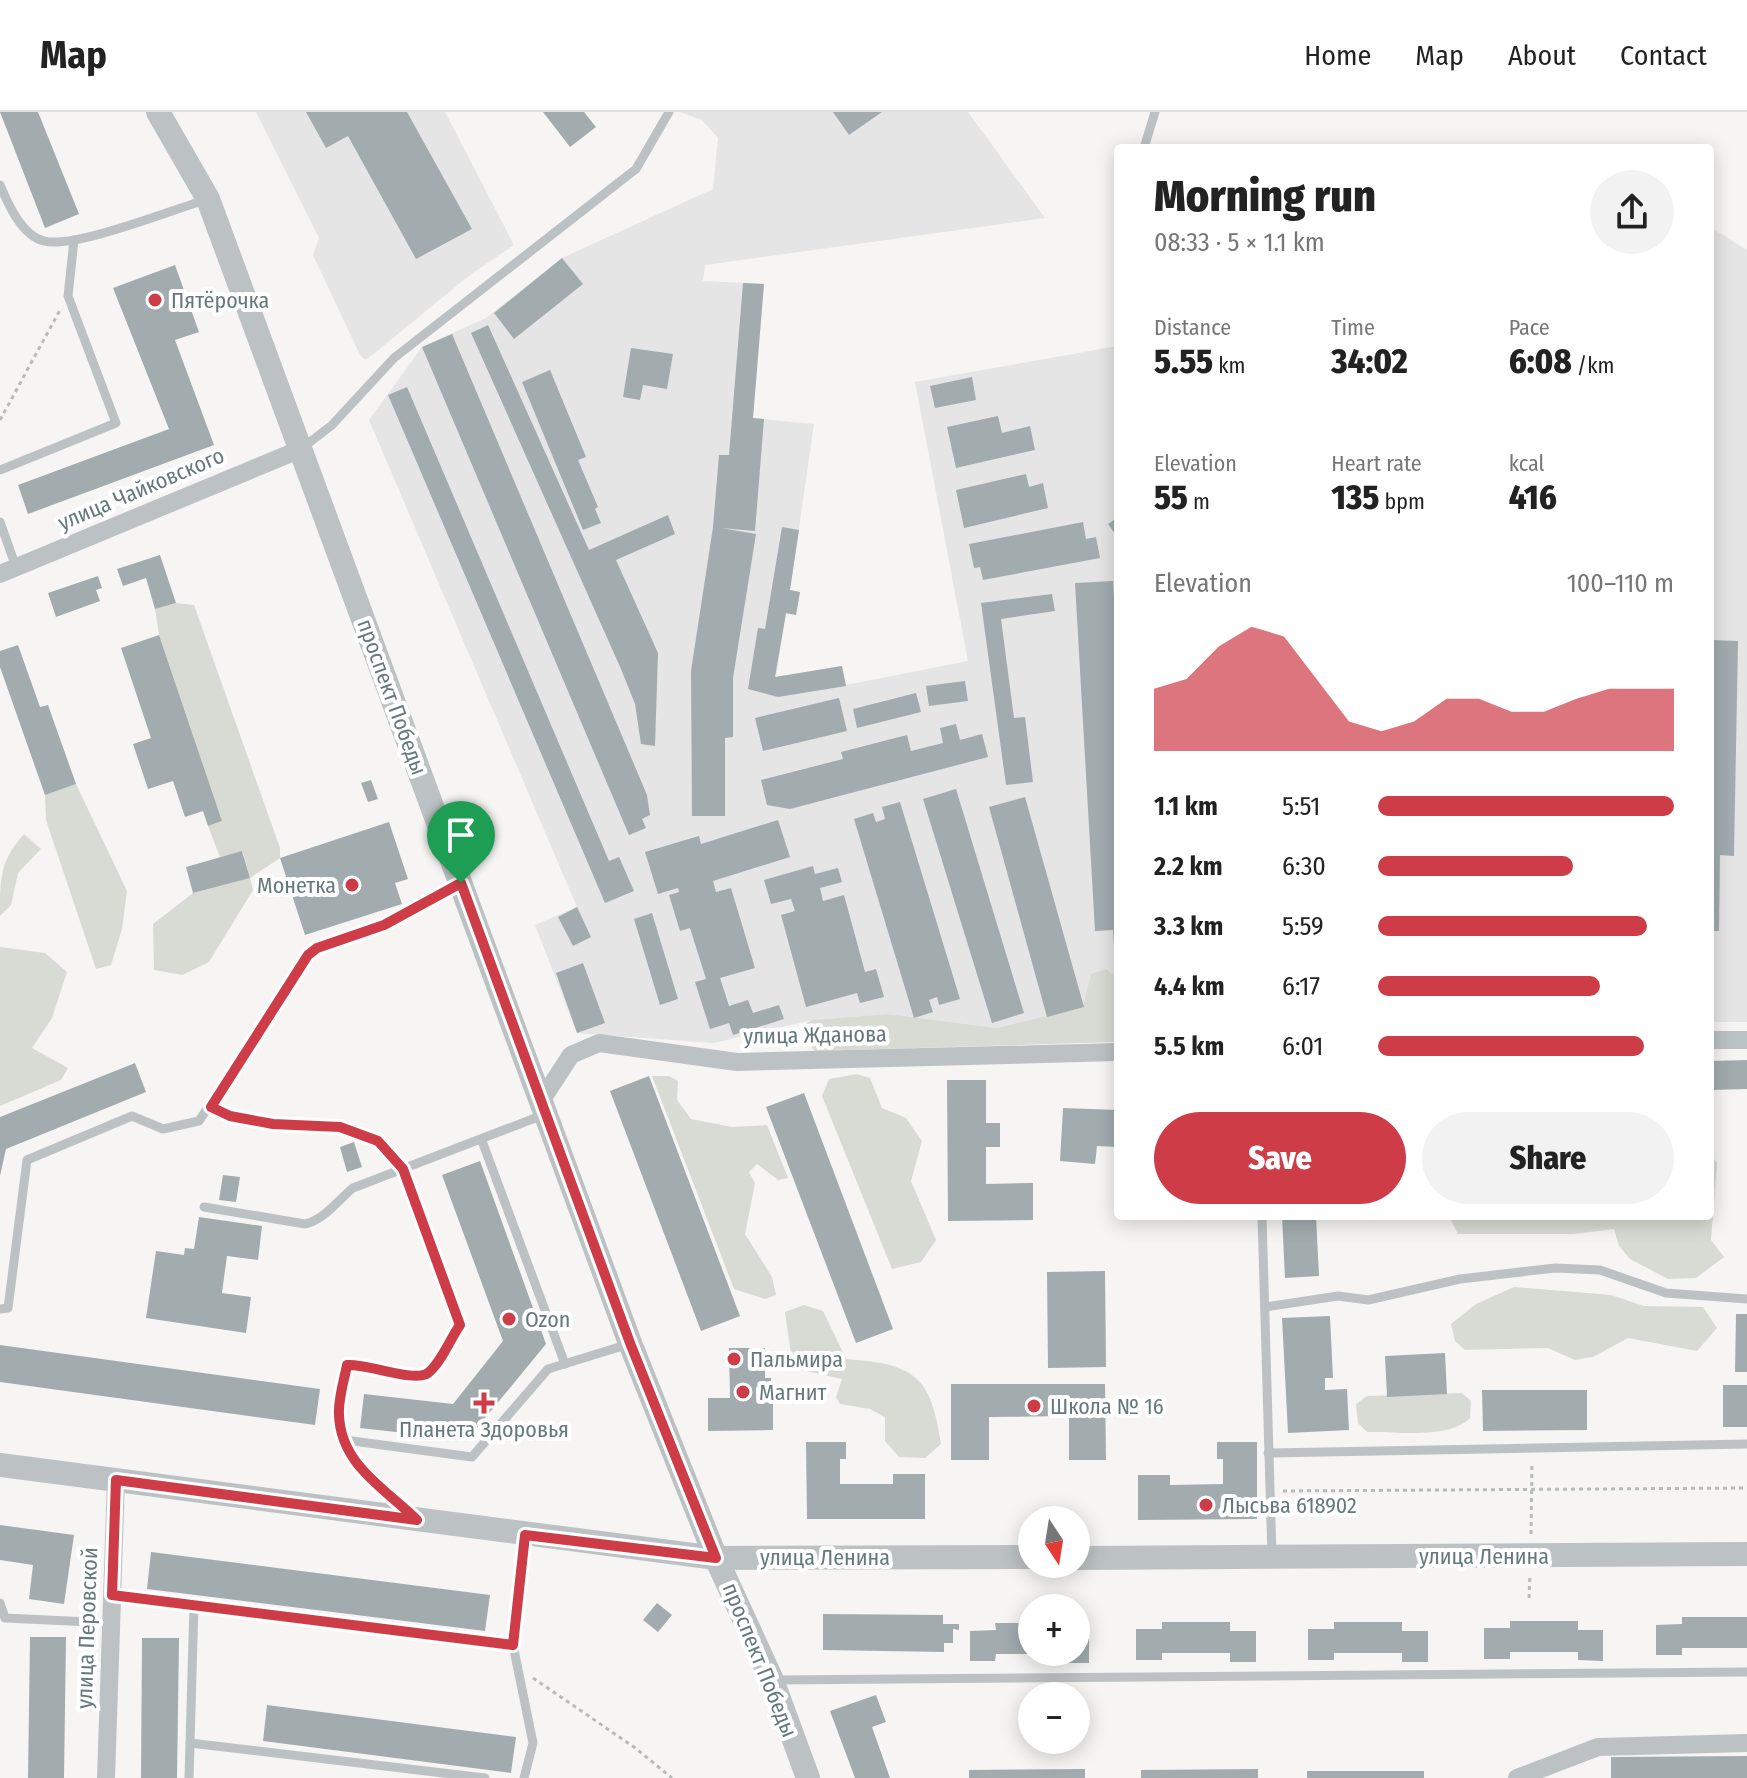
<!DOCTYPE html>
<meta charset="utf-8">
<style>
body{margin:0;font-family:"Fira Sans Condensed",sans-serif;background:#f2f2f2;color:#222;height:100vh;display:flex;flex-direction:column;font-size:30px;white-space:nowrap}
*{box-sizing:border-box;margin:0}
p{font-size:26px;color:#767676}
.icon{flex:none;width:44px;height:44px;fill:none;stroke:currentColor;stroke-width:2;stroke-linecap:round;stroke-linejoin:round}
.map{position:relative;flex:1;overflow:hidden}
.drawer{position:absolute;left:1114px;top:32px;width:600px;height:1076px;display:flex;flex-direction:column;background:#fff;border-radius:8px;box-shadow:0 4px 20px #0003}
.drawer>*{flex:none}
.needle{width:52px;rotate:168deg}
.fabs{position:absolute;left:1018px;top:1394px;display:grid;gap:16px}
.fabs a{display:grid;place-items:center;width:72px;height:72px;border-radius:50%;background:#fff;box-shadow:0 4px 20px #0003;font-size:40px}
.pin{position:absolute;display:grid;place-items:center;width:68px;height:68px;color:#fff;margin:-82px -34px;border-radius:50% 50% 50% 0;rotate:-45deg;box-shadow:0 0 8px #0007}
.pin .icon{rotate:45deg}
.round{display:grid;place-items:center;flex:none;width:84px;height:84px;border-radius:42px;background:#f2f2f2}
.head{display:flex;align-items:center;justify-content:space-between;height:136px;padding:0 40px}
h1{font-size:44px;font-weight:800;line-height:60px}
.figures{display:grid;grid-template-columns:repeat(3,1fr);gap:12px;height:136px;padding:8px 40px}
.figures div{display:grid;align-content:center}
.figures b{font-size:34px;font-weight:800}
.figures small{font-size:22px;font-weight:400}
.figures p{font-size:22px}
.chart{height:224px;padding:16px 40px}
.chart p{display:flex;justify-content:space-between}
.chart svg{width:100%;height:144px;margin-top:8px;fill:#ce3c47;opacity:.7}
.action{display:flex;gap:16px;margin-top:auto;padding:16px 40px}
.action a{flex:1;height:92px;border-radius:48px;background:#ce3c47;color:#fff;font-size:32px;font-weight:800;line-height:92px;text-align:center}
.action a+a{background:#f2f2f2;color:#222}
ul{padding:0 40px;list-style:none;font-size:26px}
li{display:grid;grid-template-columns:128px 96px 1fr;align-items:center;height:60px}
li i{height:20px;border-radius:10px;background:#ce3c47}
header{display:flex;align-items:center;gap:48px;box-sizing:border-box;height:112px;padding:0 40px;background:#fff;border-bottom:2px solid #e0e0e0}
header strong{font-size:38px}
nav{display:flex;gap:44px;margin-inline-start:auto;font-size:28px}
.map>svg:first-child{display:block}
.built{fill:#e4e5e4}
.green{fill:#d8dbd3}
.building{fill:#a2acae}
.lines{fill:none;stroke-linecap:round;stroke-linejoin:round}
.path{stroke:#b6bbbc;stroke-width:3;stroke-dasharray:4 4;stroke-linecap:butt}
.service{stroke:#bcc2c3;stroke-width:9}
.minor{stroke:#bcc2c3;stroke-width:18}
.tertiary{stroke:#bcc2c3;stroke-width:24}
.route-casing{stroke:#fff;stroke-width:16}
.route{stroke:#ce3c47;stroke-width:10}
.poi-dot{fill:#ce3c47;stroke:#fff;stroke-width:3}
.labels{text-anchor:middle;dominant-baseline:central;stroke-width:8;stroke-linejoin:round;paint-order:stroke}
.poi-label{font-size:22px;fill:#65797b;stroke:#fff;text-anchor:start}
.street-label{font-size:22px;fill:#65797b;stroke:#fff}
</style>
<header>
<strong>Map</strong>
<nav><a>Home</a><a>Map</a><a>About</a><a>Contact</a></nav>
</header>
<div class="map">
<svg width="1747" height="1666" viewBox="0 0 1747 1666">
<rect width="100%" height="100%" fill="#f6f5f4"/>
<g class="built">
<path d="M 256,0 L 445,0 L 514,133 L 470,163 L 366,248 L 360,243 L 313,143 L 319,126 Z"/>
<path d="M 680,0 L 968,0 L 1045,106 L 705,153 L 703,169 L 764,172 L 753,306 L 814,312 L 790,478 L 800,480 L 796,503 L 786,502 L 776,565 L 842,554 L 846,573 L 968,549 L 915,270 L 1118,234 L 1118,895 L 1091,863 L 1084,895 L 997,916 L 888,902 L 812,908 L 714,931 L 577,921 L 535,813 L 577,795 L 369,308 L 422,235 L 486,206 L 562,146 L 713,77 L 718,26 L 702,8 Z"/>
<path d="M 1710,115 L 1747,138 L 1747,910 L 1710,910 Z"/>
</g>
<g class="green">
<path d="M 176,491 L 194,493 L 280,736 L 280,746 L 250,766 L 253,778 L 209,850 L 182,863 L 154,858 L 153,812 L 193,781 L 250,766 L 243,740 L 220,745 L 208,714 L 222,709 L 159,523 L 155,497 Z"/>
<path d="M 76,672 L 127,779 L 122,817 L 111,853 L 96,857 L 46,708 L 45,683 Z"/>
<path d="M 24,722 L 41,737 L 18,761 L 11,793 L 0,804 C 0,766 0,749 24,722 Z"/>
<path d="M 0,835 L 45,841 L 67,860 L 52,906 L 32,936 L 68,956 L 61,968 L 0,994 Z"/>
<path d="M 1106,857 L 1116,866 L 1118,930 L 815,939 L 804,927 L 805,912 L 812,908 L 888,902 L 997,916 L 1083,895 L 1091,862 Z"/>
<path d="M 857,962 L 870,966 L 882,996 L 906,1006 L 922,1029 L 911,1069 L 936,1128 L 921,1150 L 892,1157 L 822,984 L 829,967 Z"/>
<path d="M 652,964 L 669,964 L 678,969 L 677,988 L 691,1007 L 732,1015 L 767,1013 L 788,1066 L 778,1068 L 757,1052 L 749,1060 L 755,1071 L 745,1122 L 772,1165 L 776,1183 L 765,1187 L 734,1177 Z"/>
<path d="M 1710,1042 L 1717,1051 L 1711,1128 L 1724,1145 L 1696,1166 L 1668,1167 L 1630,1147 L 1619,1134 L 1614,1117 L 1573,1122 L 1458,1122 L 1449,1104 L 1710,1104 Z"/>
<path d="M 1514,1175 L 1611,1183 L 1644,1194 L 1703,1195 L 1717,1216 L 1697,1239 L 1628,1226 L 1593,1245 L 1575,1248 L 1548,1236 L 1465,1238 L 1455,1229 L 1451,1212 L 1476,1192 Z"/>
<path d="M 804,1193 L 823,1199 L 846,1247 C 915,1252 931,1264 941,1332 L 925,1346 L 899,1345 L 885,1329 L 885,1305 L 870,1297 L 840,1292 L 836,1285 L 842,1267 L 793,1256 L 785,1200 Z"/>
<path d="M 1462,1281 L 1471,1289 L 1470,1306 C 1448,1328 1396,1319 1367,1320 L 1358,1311 L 1356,1292 L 1367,1284 Z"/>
</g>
<g class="building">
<path d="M 0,0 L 38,0 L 79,102 L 45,116 Z"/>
<path d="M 306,0 L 407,0 L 472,117 L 416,147 L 348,24 L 326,36 Z"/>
<path d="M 543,0 L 584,0 L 596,15 L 570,35 Z"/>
<path d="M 833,0 L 882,0 L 849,23 Z"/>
<path d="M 562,146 L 583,172 L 514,227 L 494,201 Z"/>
<path d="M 175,153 L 199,220 L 175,228 L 214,333 L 28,402 L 18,373 L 169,317 L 113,176 Z"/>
<path d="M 743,171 L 764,172 L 753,306 L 764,307 L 755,419 L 721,416 L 756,422 L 733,566 L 733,625 L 725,626 L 725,704 L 692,704 L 691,559 L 713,415 L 719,343 L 729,343 Z"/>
<path d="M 488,213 L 589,438 L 668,403 L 675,422 L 616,448 L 658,541 L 655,634 L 641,632 L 635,592 L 621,557 L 471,221 Z"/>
<path d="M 452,222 L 647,683 L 650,703 L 642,707 L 646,716 L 629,723 L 422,235 Z"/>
<path d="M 631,236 L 673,242 L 667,277 L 643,273 L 640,288 L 623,285 Z"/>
<path d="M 550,258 L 586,345 L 578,348 L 598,395 L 595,397 L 601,411 L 583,418 L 522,270 Z"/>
<path d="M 972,265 L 976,288 L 935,296 L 930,274 Z"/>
<path d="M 407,275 L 609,749 L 619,745 L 634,779 L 605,791 L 388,283 Z"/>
<path d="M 998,304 L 1002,321 L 1030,314 L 1035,338 L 956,356 L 947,315 Z"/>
<path d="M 1026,362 L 1029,375 L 1043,371 L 1048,396 L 964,416 L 956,378 Z"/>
<path d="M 1118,405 L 1118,426 L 1108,412 Z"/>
<path d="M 1083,410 L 1086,427 L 1096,425 L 1100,446 L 983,468 L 980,455 L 974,456 L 969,432 Z"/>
<path d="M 782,415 L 799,418 L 790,478 L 800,480 L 796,503 L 786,501 L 775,565 L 842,554 L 846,574 L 778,585 L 748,577 L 758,516 L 765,517 Z"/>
<path d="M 160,443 L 176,491 L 155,497 L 146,466 L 123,474 L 117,457 Z"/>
<path d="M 98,464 L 102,476 L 96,478 L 100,489 L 56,505 L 48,481 Z"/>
<path d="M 1113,469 L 1118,551 L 1116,867 L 1113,818 L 1095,819 L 1075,471 Z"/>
<path d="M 1052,482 L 1055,499 L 1001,507 L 1014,606 L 1025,605 L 1033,670 L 1006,673 L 981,491 Z"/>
<path d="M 159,523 L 222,709 L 208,714 L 203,699 L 185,705 L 173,669 L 148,677 L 133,632 L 151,626 L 121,536 Z"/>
<path d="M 1710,528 L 1738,529 L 1734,744 L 1720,743 L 1719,819 L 1710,819 Z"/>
<path d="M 18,533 L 40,595 L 48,593 L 76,672 L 45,683 L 0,555 L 0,539 Z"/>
<path d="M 965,569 L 968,589 L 929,594 L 926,574 Z"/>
<path d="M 916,581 L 921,600 L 857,616 L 853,597 Z"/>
<path d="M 839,586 L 847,619 L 763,639 L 755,606 Z"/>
<path d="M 956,612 L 960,628 L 982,622 L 988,645 L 790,697 L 767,693 L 761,668 L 843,647 L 841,640 L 907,623 L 911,639 L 943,631 L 940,616 Z"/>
<path d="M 371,668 L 378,687 L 368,690 L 361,671 Z"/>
<path d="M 956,677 L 1024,901 L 992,911 L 923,687 Z"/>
<path d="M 1025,685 L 1084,895 L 1047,905 L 989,695 Z"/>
<path d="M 900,690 L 960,887 L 939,893 L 937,885 L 929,888 L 933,900 L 914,906 L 854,707 L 873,701 L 876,710 L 885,707 L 882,695 Z"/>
<path d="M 778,708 L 790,745 L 713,769 L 716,780 L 731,776 L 755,856 L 720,866 L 729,894 L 748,888 L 753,901 L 779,893 L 784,907 L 733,923 L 729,911 L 710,917 L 695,870 L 706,867 L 690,816 L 680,819 L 669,783 L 679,780 L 678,776 L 658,782 L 645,740 L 699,724 L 701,732 Z"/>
<path d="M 389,710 L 408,767 L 395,771 L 402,792 L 305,823 L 280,746 Z"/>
<path d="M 242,739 L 250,766 L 193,781 L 186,755 Z"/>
<path d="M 813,754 L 815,762 L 838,756 L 842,770 L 820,776 L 823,789 L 844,783 L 865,860 L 876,857 L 884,885 L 860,891 L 857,881 L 806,895 L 781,803 L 795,799 L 791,787 L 771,792 L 764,768 Z"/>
<path d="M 577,795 L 591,825 L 573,834 L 558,805 Z"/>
<path d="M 652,801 L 678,887 L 660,893 L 634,807 Z"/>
<path d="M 583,851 L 605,911 L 577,921 L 556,861 Z"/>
<path d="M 1747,948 L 1747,977 L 1710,978 L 1710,949 Z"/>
<path d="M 135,951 L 146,980 L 6,1037 L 0,1064 L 0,1005 Z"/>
<path d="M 649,964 L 740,1204 L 701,1219 L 610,979 Z"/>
<path d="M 947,968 L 986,968 L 986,1011 L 1000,1011 L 1000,1035 L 986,1035 L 986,1072 L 1033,1071 L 1033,1108 L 948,1109 Z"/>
<path d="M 804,981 L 893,1217 L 856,1231 L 766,995 Z"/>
<path d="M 1063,996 L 1118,998 L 1118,1035 L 1097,1034 L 1095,1052 L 1060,1049 Z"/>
<path d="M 354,1030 L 362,1055 L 347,1060 L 340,1035 Z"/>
<path d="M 480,1049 L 546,1232 L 467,1328 L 360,1316 L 364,1282 L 453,1292 L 503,1229 L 442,1063 Z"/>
<path d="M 223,1063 L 240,1065 L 236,1090 L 219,1088 Z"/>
<path d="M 1282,1104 L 1316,1104 L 1319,1164 L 1285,1166 Z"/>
<path d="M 199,1105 L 262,1114 L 258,1148 L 227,1144 L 222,1181 L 251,1185 L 246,1221 L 146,1206 L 156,1139 L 184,1143 L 185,1136 L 194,1137 Z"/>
<path d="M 1105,1159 L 1106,1255 L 1048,1256 L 1047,1160 Z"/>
<path d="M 1736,1202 L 1747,1202 L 1747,1260 L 1735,1260 Z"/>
<path d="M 1330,1204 L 1333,1266 L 1325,1266 L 1325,1278 L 1347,1277 L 1349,1318 L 1288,1321 L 1282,1206 Z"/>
<path d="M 0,1233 L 320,1277 L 315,1313 L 0,1270 Z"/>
<path d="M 729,1236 L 765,1236 L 765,1266 L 771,1266 L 771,1275 L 756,1275 L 756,1286 L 773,1285 L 773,1318 L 708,1319 L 708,1286 L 730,1286 Z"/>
<path d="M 1445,1241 L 1447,1282 L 1387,1285 L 1385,1244 Z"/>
<path d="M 951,1272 L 1105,1272 L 1106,1348 L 1069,1348 L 1069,1304 L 989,1305 L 989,1348 L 951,1348 Z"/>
<rect x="1723" y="1273" width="24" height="42"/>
<path d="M 1482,1278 L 1587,1278 L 1587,1318 L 1483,1319 Z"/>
<path d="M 806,1330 L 846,1330 L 846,1347 L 840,1347 L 840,1372 L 893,1372 L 893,1362 L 925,1362 L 925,1407 L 807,1407 Z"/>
<path d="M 1217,1330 L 1257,1330 L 1257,1407 L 1138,1408 L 1138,1363 L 1170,1363 L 1170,1373 L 1223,1372 L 1223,1347 L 1217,1347 Z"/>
<path d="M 0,1413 L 74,1423 L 64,1492 L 29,1487 L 33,1453 L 0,1448 Z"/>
<path d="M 151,1440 L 490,1483 L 485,1519 L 147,1477 Z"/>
<path d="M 657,1491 L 672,1503 L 658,1520 L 643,1508 Z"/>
<path d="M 823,1502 L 943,1503 L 943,1512 L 959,1512 L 959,1518 L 953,1517 L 953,1531 L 944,1531 L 944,1540 L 823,1538 Z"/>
<path d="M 1682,1505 L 1747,1505 L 1747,1536 L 1682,1536 L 1682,1543 L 1656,1543 L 1656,1513 L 1682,1512 Z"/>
<path d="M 1510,1509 L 1578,1509 L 1578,1518 L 1603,1518 L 1603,1549 L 1578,1548 L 1578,1540 L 1510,1540 L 1510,1547 L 1484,1547 L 1484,1516 L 1510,1516 Z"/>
<path d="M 1162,1510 L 1230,1510 L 1230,1519 L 1256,1519 L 1256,1550 L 1230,1550 L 1230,1541 L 1162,1541 L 1162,1548 L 1136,1548 L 1136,1517 L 1162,1517 Z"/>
<path d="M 1334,1510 L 1402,1510 L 1402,1519 L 1428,1519 L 1428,1550 L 1402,1550 L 1402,1541 L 1334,1541 L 1334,1548 L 1308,1548 L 1308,1517 L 1334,1517 Z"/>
<path d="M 995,1511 L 1032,1511 L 1032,1542 L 996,1542 L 995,1549 L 970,1549 L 970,1519 L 996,1518 Z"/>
<path d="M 1076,1520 L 1089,1520 L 1089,1551 L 1063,1551 L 1063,1540 L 1076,1540 Z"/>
<path d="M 30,1525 L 66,1525 L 64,1666 L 28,1666 Z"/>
<path d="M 142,1526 L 179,1526 L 177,1666 L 141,1666 Z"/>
<path d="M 876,1583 L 886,1610 L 872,1615 L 890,1666 L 855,1666 L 830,1599 Z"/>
<path d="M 267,1593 L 516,1625 L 511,1661 L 263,1629 Z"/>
<path d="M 1747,1644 L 1747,1666 L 1611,1666 L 1611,1645 Z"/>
<path d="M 1085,1657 L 1085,1666 L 969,1666 L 969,1658 Z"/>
<path d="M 1258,1657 L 1258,1666 L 1141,1666 L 1141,1658 Z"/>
<rect x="1307" y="1659" width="117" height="7"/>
</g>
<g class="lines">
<g class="path">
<path d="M 0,308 L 60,198"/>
<path d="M 1283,1379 L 1747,1376"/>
<path d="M 1531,1422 L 1532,1350"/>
<path d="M 1529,1486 L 1530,1462"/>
<path d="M 533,1566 L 634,1635 L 672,1666"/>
</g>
<g class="service">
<path d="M 1144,36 L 1155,0"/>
<path d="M 0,73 C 8,92 22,124 44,129 C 74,137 172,98 205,88"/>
<path d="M 301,337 L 332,313 L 394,246 L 636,57 L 669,0"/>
<path d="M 0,358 L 116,311 L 68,184 L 74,128"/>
<path d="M 0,410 L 16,455"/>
<path d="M 211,995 L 230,1004 L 273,1012 L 340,1015 L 378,1029 L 403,1057 L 460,1213 C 450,1228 440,1251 428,1261 C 415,1271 366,1251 347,1253 C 341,1290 334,1330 361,1360 C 375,1375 395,1385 409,1400"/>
<path d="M 482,1029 L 565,1252"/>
<path d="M 204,1095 L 305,1112 C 324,1108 337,1089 353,1076 L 543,1003"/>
<path d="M 1262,1104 L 1272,1444"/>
<path d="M 1265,1195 L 1338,1184 L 1368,1188 L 1460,1167 L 1555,1156 L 1600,1158 L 1666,1181 L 1747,1187"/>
<path d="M 0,1197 L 8,1196 L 27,1048 L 132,1004 L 163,1017 L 199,1009 L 308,843 L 317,836 L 384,813 L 458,772"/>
<path d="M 345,1328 L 472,1345 L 548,1257 L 629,1232"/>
<path d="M 1268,1341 L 1747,1332"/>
<path d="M 112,1483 L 513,1533 L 525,1423"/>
<path d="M 0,1491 L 5,1506 L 111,1511"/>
<path d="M 513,1533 L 533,1631 L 524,1666"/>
<path d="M 775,1568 L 1747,1560"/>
<path d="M 190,1631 L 485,1666"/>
<path d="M 189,1666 L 194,1493"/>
</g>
<g class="minor">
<path d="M 0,462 L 301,337"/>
<path d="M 1710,928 L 1747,928"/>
<path d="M 541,989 L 571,943 L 599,931 L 737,950 L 1118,940"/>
<path d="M 106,1666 L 116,1368"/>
<path d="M 1517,1666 L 1598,1635 L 1747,1631"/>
</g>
<g class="tertiary">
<path d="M 158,0 L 208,87 L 630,1231 L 716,1446 L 772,1568 L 808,1666"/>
<path d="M 0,1353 L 716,1446 L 1032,1445"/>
<path d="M 1076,1446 L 1747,1442"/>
</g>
</g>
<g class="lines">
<defs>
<path id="route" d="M 461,771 L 630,1231 L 716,1446 L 525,1423 L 513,1533 L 112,1483 L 116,1368 L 417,1408 C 386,1377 340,1353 339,1302 C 338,1287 344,1269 347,1253 C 366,1251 415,1271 428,1261 C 441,1251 450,1227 460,1213 L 403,1057 L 378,1029 L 340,1015 L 273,1012 L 230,1004 L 211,995 L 308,843 L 317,836 L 384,813 Z"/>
</defs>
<use href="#route" class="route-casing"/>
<use href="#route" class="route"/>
</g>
<g class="poi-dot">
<circle cx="155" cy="188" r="8"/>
<circle cx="352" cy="773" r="8"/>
<circle cx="509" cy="1207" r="8"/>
<circle cx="734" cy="1247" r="8"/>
<circle cx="743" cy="1280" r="8"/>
<path d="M480 1279h8v8h8v8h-8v8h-8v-8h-8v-8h8z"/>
<circle cx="1034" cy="1294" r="8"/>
<circle cx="1206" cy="1393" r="8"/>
</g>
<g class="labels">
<g class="poi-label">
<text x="171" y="188">Пятёрочка</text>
<text x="336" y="773" text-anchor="end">Монетка</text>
<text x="525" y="1207">Ozon</text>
<text x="750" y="1247">Пальмира</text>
<text x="759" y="1280">Магнит</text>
<text x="1050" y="1294">Школа № 16</text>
<text x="484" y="1317" text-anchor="middle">Планета Здоровья</text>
<text x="1222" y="1393">Лысьва 618902</text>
</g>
<g class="street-label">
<text transform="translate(141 377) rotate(-23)">улица Чайковского</text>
<text transform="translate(392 585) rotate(70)">проспект Победы</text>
<text transform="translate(815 923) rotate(-1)">улица Жданова</text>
<text x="1484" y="1444">улица Ленина</text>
<text x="825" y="1445">улица Ленина</text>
<text transform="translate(87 1516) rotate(-88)">улица Перовской</text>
<text transform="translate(760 1548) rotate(68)">проспект Победы</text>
</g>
</g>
</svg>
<div class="fabs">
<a><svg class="needle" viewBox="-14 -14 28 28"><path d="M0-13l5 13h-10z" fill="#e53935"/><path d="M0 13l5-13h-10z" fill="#767676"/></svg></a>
<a>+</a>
<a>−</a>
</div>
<div class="pin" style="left:461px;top:771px;background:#1e9e55"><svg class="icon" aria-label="arrive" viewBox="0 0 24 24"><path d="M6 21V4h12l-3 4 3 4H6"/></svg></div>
<section class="drawer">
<div class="head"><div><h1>Morning run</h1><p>08:33 · 5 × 1.1 km</p></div><a class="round"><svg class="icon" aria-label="share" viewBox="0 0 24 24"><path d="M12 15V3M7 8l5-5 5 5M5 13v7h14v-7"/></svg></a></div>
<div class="figures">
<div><p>Distance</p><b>5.55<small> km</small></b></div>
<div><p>Time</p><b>34:02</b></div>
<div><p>Pace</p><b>6:08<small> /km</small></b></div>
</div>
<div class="figures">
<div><p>Elevation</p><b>55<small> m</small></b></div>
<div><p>Heart rate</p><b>135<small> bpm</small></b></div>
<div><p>kcal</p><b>416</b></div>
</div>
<div class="chart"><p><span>Elevation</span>100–110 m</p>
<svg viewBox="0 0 160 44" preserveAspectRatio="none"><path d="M0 44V25L10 22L20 12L30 6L40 9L50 22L60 35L70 38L80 35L90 28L100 28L110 32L120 32L130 28L140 25L150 25L160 25V44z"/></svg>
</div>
<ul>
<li><b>1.1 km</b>5:51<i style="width:100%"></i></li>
<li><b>2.2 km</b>6:30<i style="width:66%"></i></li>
<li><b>3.3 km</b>5:59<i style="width:91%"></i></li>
<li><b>4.4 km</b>6:17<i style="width:75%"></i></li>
<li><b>5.5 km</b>6:01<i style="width:90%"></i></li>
</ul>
<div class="action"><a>Save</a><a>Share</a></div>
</section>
</div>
